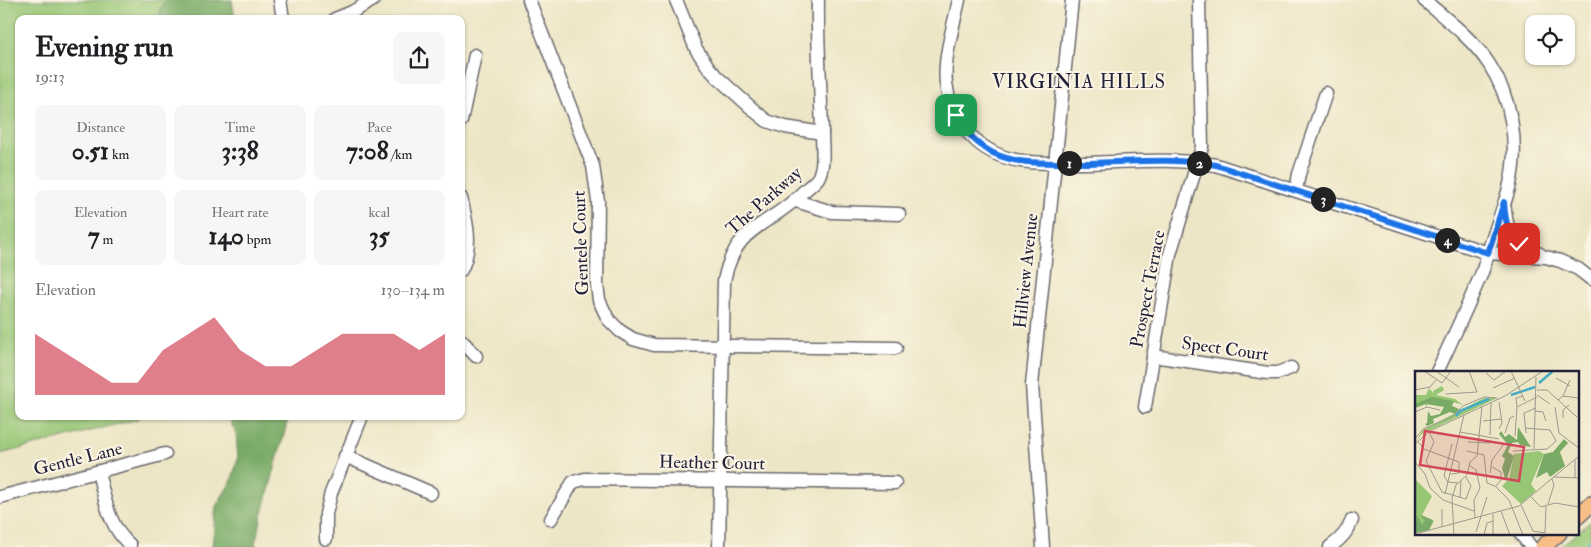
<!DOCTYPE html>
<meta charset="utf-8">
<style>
body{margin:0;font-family:"IM FELL Double Pica",serif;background:#f6f6f6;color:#202124;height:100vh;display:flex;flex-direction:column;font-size:19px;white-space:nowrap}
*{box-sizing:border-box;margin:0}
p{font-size:16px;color:#757577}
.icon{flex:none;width:28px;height:28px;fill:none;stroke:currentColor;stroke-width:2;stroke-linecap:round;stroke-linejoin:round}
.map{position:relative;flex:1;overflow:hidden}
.drawer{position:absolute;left:15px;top:15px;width:450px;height:405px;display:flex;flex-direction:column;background:#fff;border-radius:10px;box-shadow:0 1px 4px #0004}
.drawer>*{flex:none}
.buttons{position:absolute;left:1525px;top:15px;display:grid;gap:10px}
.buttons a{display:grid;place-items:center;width:50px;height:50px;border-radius:10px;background:#fff;box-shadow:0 1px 4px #0004;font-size:25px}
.pin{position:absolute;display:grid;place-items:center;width:42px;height:42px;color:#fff;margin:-21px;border-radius:10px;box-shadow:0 2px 8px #0006}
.km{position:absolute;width:25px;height:25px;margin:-12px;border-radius:50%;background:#222;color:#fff;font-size:14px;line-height:25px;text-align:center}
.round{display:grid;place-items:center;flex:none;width:52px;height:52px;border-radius:10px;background:#f6f6f6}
.headline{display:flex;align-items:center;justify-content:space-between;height:85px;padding:0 20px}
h1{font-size:28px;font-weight:700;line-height:38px}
.stats{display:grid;grid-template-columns:repeat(3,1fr);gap:8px;height:85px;padding:5px 20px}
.stats div{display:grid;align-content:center;border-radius:10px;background:#f6f6f6;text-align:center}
.stats b{font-size:25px;font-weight:700}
.stats small{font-size:14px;font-weight:400}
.stats p{font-size:14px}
.chart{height:140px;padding:10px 20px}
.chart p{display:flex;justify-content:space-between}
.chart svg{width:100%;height:90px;margin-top:5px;fill:#d1495b;opacity:.7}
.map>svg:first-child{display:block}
.green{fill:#97c675;stroke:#5c7458}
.forest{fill:#79ab66;stroke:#4e6650}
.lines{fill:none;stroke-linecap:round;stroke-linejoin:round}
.stream{stroke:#47acc6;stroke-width:2.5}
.minor-casing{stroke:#69676c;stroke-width:15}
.major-casing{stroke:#69676c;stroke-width:18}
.minor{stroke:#fff;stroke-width:12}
.major{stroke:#f7be87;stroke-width:15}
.route-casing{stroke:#fff;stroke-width:10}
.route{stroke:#1a73e8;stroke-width:6}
.labels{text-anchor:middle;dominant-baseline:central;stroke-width:4;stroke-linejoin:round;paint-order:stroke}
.street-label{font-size:18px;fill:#22223b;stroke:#fcf5e5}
.neighbourhood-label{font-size:19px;letter-spacing:1px;fill:#22223b;stroke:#fcf5e5}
.inset-river{fill:none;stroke:#47acc6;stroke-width:2.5}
.inset-road{fill:none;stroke:#9c988e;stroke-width:1}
.view{fill:#d1495b;fill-opacity:0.15;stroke:#d1495b;stroke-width:2.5}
.inset-edge{fill:none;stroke:#22223b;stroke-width:2.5}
</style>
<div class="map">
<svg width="1591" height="547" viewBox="0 0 1591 547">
<rect width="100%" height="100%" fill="#fcf5e5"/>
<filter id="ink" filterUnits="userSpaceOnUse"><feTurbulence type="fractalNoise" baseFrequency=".02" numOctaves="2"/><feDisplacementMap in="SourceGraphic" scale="10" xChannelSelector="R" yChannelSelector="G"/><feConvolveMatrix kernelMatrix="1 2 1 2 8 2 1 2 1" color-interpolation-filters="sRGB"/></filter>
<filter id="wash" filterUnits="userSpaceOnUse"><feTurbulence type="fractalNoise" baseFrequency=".0096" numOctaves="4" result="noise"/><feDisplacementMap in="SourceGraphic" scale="20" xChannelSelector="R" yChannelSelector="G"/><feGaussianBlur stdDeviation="1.12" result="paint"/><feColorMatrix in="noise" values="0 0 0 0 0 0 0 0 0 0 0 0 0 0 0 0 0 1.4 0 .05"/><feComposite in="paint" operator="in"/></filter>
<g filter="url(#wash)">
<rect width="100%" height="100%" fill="#ede6c6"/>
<g class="green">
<path d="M 0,0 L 166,0 L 160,10 L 161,19 L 19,19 L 19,416 L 139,416 L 138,419 L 0,454 Z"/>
<path d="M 1591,521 L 1591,547 L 1560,547 Z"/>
</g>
<g class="forest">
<path d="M 166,0 L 232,0 L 235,19 L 161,19 L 160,9 Z"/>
<path d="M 228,416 L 293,416 L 288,419 L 255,543 L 257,547 L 212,547 L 216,506 L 231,482 L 238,459 L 236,434 Z"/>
</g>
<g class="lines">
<path class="stream" d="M 1584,547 L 1591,540"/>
</g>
</g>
<g filter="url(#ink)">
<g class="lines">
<defs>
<g id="minor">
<path d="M 280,0 L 283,19"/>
<path d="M 529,0 L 593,166 L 598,201 L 597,285 L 599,300 L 608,319 L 620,331 L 633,339 L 654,345 L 896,348"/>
<path d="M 676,0 L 696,49 L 709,68 L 717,77 L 757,113 L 767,121 L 785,127 L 822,133"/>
<path d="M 959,0 C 954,24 943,59 946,83 C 950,116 972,146 1004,157 C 1022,163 1041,163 1060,163 C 1112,164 1165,156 1216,165 L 1488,253 L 1546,257 L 1560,261 L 1578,269 L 1591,279"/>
<path d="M 1424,0 C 1447,20 1472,38 1489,64 C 1512,99 1519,144 1510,184 C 1506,201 1499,218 1494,235 C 1489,248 1486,262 1481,275 C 1467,307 1452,340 1437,372"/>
<path d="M 335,19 L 352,12 L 373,0"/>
<path d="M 461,121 L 475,55"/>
<path d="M 1296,190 L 1299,174 L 1326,93"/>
<path d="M 461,198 C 467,223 473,246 461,270"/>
<path d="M 796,201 L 832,212 L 899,214"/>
<path d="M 1505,209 C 1507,237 1515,243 1540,254"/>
<path d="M 461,340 L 476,356"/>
<path d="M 1153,356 L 1268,373 L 1277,373 L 1291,368"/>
<path d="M 1145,407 L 1170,254 L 1202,147 L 1199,0"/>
<path d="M 345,456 L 431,493"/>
<path d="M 98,472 C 105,498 108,526 130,545"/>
<path d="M 0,497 L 165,454"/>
<path d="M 551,519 L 573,482 L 585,479 L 895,483"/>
<path d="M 1520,533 L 1531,547"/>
<path d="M 326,539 L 326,514 L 331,493 L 362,416"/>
<path d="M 719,547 L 724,281 C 736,222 770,228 804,191 C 809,187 814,183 818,178 C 825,165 822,147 822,133 C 821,89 817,44 818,0"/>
<path d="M 1043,547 L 1032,385 L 1072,0"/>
<path d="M 1330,547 C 1340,540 1348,532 1352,520"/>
</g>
<g id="major">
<path d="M 1577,517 L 1591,504"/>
<path d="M 1543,547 L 1559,533"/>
</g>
</defs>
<use href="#minor" class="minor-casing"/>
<use href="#major" class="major-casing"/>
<use href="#minor" class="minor"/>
<use href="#major" class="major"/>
</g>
</g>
<g class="lines" filter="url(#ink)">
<defs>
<path id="route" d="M 956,115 C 965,131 977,145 993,153 C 1016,164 1040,163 1064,163 C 1114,164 1167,156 1216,165 L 1488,253 L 1504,202 C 1505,219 1507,232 1519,244"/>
</defs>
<use href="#route" class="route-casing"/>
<use href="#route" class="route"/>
</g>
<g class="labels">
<g class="street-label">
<text transform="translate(764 201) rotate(-41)">The Parkway</text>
<text transform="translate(581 243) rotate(-92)">Gentele Court</text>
<text transform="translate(1026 271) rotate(-84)">Hillview Avenue</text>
<text transform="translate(1148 289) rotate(-79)">Prospect Terrace</text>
<text transform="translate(1225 349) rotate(8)">Spect Court</text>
<text transform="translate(78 459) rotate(-14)">Gentle Lane</text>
<text transform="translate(712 463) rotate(1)">Heather Court</text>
</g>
<g class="neighbourhood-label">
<text x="1079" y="82">VIRGINIA HILLS</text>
</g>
</g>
<g transform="translate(1415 371)">
<rect width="164" height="164" fill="#ede6c6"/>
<path d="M 27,15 L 29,19 L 21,24 L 40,28 L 48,34 L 28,28 L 12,33 L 12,36 L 10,33 L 0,36 L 0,24 L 11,24 L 14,17 L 19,23 L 18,20 ZM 69,27 L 82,27 L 7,63 L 0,72 L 8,59 ZM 124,80 L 129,83 L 116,113 L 121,120 L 106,133 L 87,115 L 94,108 L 99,83 ZM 0,108 L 17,125 L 7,144 L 19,150 L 14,159 L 0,162 Z" fill="#97c675"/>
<path d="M 17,26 L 39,30 L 37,35 L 44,38 L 40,43 L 35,41 L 18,48 L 19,52 L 12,55 L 10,53 L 12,52 L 13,40 L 16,45 L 25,43 L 29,36 L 11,33 L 0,37 L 0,33 ZM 103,56 L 116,76 L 105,74 L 103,71 L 97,72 L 93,81 L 99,85 L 91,111 L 87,97 L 90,88 L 87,85 L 93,74 L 84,63 L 86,60 L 90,66 L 94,63 L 102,69 ZM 149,68 L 153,72 L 145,81 L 150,95 L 135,106 L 132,101 L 121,107 L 129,83 L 138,81 ZM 2,144 L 7,154 L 10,150 L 5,144 L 18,149 L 14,159 L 0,162 Z" fill="#79ab66"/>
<path class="inset-river" d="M 124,12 L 138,0M 96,24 L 120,16M 41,45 L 45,40 L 74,28"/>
<path class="inset-road" d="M 9,0 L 27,12 L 36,0M 21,0 L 44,16M 54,0 L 62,21M 96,0 L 110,30M 71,2 L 79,9 L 91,0M 141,7 L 155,15M 78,17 L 100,7M 0,19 L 15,16 L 21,9M 122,19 L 132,19 L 162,46M 31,23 L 62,21M 122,24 L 135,33M 148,25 L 155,9M 143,29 L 148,25 L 164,27M 102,36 L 101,27 L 108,25M 140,36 L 144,62 L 164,77M 120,40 L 128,41 L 131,50M 0,41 L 12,36 L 25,39M 148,47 L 148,39 L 154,34M 68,50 L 86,48M 84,58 L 87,52 L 84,31M 14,61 L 19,71 L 11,90 L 27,121 L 51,128 L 56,115 L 51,106M 45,61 L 84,68M 90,62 L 95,47 L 99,45M 111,62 L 109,42 L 121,37M 75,64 L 76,32M 100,65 L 102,36 L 122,26M 0,68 L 8,58 L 38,45 L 48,35 L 69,26 L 82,27M 3,71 L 9,78 L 44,91 L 44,102 L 36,103M 53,71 L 75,72M 0,73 L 15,60 L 90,25 L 128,0M 37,73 L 29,105 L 33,111 L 43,112M 119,78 L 121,6M 52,80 L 69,84 L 72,112 L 80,115 L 94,129 L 108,164M 98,80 L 132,78 L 141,70 L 135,59 L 110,57M 0,91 L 10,103 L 15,117 L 28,129 L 59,140M 54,94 L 61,99 L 65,117 L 59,129 L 60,147M 77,96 L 86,101 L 86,109 L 81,115M 75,102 L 77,89 L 89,73M 139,106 L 164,107M 160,107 L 160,89M 30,123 L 49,44M 116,126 L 126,136 L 140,132 L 164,136M 45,127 L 46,110M 133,133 L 139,114 L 137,108M 106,134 L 118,160 L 130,162M 27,138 L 27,156M 86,140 L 95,164M 78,143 L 78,164M 61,161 L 72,126M 130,162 L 131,135M 0,163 L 104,135 L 164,85M 39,164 L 37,127 L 41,114 L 52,104 L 55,91 L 62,85 L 67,35M 69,164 L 72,152 L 78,150"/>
<path class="view" d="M 10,60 L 109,76 L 104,110 L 5,94 Z"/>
<rect width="164" height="164" class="inset-edge"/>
</g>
</svg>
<div class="buttons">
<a><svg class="icon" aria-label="locate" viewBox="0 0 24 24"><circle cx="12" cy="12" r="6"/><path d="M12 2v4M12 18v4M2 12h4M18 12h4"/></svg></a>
</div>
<div class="pin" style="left:956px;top:115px;background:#1e9e55"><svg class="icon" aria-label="arrive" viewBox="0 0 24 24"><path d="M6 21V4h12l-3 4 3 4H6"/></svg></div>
<div class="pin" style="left:1519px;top:244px;background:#d93025"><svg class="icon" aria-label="check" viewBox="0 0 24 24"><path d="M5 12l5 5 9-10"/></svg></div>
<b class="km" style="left:1069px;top:163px">1</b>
<b class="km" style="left:1199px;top:163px">2</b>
<b class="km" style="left:1323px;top:199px">3</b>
<b class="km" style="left:1447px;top:240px">4</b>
<section class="drawer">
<div class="headline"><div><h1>Evening run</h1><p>19:13</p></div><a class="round"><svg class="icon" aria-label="share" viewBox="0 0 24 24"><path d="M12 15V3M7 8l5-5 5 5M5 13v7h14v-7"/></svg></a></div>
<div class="stats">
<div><p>Distance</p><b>0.51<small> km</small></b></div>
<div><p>Time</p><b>3:38</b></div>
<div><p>Pace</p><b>7:08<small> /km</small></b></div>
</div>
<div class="stats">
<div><p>Elevation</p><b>7<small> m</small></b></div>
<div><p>Heart rate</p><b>140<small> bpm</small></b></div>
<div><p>kcal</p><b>35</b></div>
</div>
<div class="chart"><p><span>Elevation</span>130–134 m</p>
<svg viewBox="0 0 160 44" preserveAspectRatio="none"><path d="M0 44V14L10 22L20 30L30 38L40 38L50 22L60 14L70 6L80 22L90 30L100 30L110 22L120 14L130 14L140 14L150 22L160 14V44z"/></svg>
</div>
</section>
</div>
